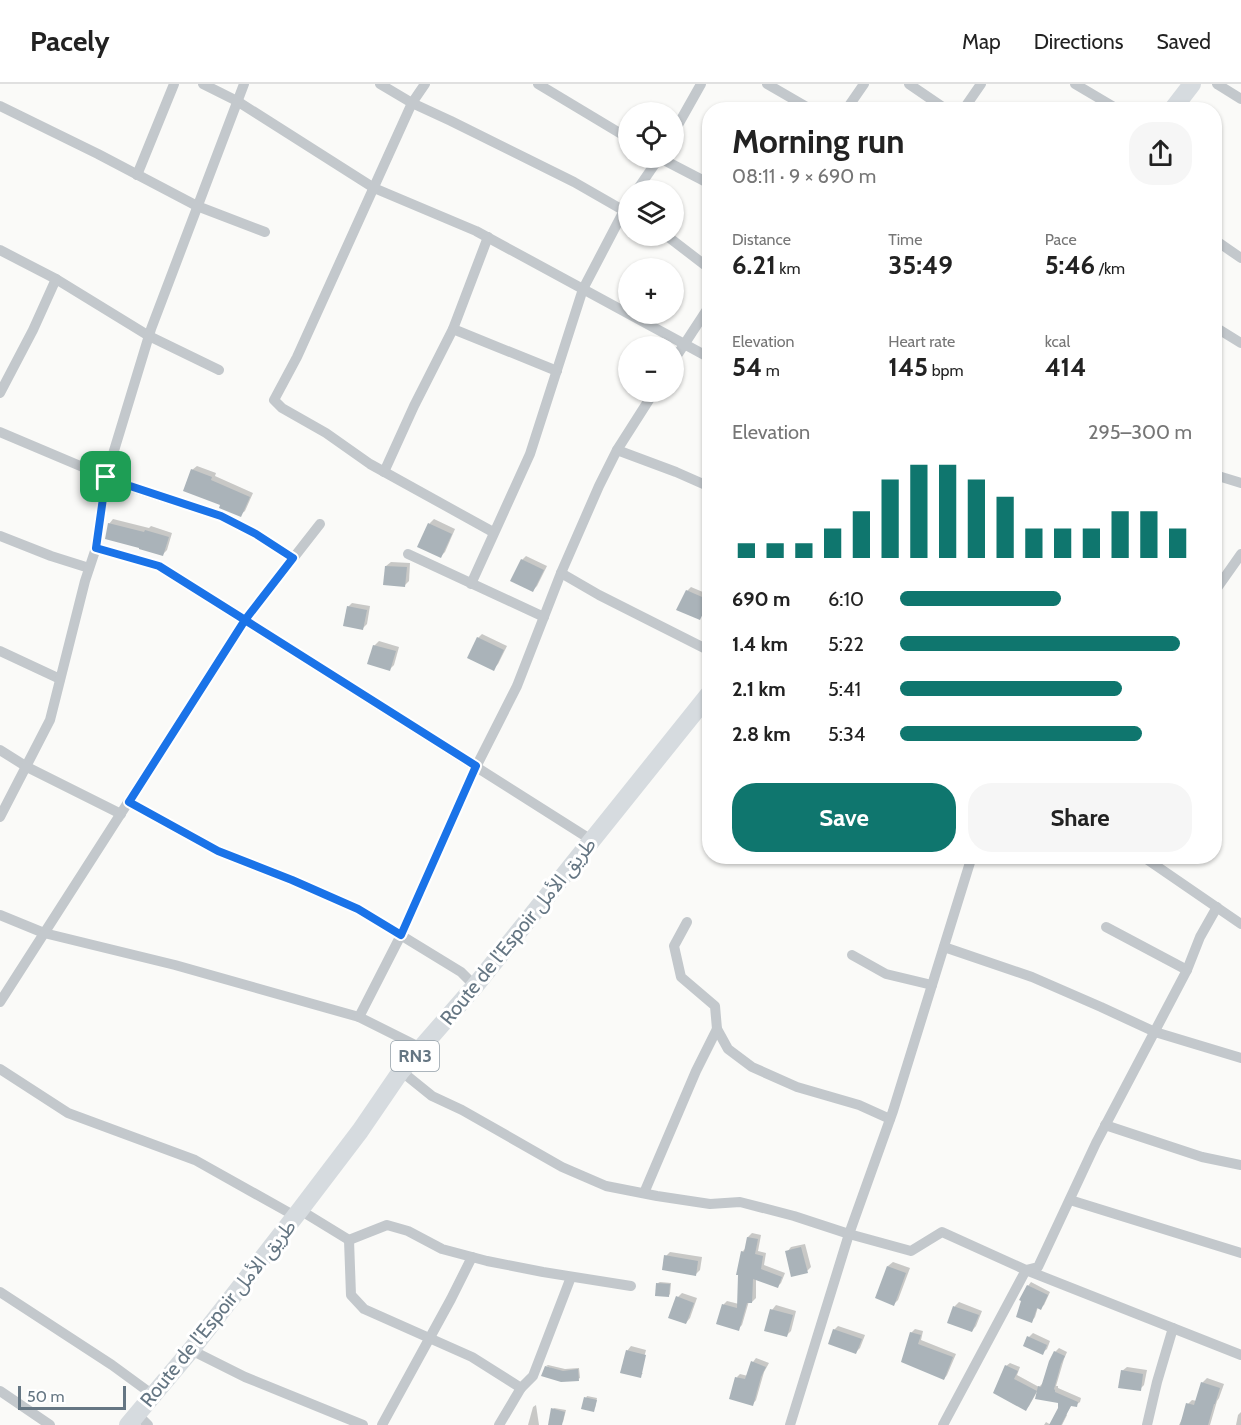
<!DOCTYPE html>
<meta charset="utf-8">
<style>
body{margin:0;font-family:Cabin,"Noto Sans Arabic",sans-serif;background:#f6f6f6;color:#222;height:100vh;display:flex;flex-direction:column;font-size:22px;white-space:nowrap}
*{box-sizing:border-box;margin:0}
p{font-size:20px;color:#767676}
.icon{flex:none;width:33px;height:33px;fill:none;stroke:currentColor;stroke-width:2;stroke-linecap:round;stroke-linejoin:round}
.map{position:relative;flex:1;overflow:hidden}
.details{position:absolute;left:702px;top:18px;width:520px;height:762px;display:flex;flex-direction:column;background:#fff;border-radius:24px;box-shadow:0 2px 4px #0004}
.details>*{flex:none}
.controls{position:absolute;left:618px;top:18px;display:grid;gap:12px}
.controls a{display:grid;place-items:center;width:66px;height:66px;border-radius:50%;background:#fff;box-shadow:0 2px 4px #0004;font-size:30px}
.scale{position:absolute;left:18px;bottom:15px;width:108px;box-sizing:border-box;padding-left:6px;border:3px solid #657683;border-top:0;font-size:16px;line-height:21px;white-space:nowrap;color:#657683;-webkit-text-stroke:4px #fff;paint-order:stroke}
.pin{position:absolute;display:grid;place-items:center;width:51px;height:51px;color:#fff;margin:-26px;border-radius:12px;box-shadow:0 3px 9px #0006}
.round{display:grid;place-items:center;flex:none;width:63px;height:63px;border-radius:24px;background:#f6f6f6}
.head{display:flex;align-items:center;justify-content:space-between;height:102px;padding:0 30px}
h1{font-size:33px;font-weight:800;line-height:45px}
.metrics{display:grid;grid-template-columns:repeat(3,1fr);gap:9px;height:102px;padding:6px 30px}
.metrics div{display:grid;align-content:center}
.metrics b{font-size:26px;font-weight:800}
.metrics small{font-size:16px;font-weight:400}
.metrics p{font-size:16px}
.chart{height:168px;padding:12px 30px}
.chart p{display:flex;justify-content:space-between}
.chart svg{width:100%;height:108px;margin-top:6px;stroke:#0f766e;stroke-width:6}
.cta{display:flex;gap:12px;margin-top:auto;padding:12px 30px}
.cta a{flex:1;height:69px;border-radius:24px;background:#0f766e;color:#fff;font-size:24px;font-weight:800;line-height:69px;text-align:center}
.cta a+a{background:#f6f6f6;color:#222}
ul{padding:0 30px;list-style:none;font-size:20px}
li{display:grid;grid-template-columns:96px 72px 1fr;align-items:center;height:45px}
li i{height:15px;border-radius:8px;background:#0f766e}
header{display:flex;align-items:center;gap:36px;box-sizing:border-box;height:84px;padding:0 30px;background:#fff;border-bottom:2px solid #e0e0e0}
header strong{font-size:28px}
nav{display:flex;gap:33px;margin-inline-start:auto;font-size:21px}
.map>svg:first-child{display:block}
.shadow{fill:#0003}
.building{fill:#aab3b9}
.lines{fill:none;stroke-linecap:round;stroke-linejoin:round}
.minor{stroke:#c3c8cc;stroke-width:10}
.trunk{stroke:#d6dbdf;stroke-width:18}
.route-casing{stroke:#fff;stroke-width:12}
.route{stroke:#1a73e8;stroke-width:8}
.labels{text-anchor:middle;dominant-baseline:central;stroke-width:6;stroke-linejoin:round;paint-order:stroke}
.shield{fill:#fff;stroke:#939fa8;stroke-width:1.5}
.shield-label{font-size:18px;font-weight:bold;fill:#657683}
.street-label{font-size:20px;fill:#657683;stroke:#fff}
</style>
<header>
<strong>Pacely</strong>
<nav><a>Map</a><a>Directions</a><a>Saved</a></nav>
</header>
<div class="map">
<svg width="1241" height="1341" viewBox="0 0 1241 1341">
<rect width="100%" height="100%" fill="#fafaf8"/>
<g class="shadow">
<path d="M 197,382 L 216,389 L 215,392 L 253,409 L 245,427 L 240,431 L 222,420 L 192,386 Z"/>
<path d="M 113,435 L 149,444 L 151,442 L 172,449 L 167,466 L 162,471 L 109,440 Z"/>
<path d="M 434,435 L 455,445 L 445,468 L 441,472 L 419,462 L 430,439 Z"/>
<path d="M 526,472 L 547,482 L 537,502 L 533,506 L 522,476 Z"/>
<path d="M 391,478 L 410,479 L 409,497 L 405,501 L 386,482 Z"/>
<path d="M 691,503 L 710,511 L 710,517 L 703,530 L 699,534 L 687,507 Z"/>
<path d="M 352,519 L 370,522 L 367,540 L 363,544 L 348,523 Z"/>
<path d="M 482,550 L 507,562 L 498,580 L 493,585 L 478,554 Z"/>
<path d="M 379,557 L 399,563 L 394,581 L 390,585 L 374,562 Z"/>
<path d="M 752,1149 L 761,1151 L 758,1167 L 766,1169 L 764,1181 L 785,1189 L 781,1199 L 777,1203 L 756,1195 L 756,1214 L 752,1218 L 749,1217 L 742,1241 L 738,1245 L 718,1239 L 724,1220 L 727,1217 L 739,1220 L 742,1168 L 746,1164 L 748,1153 Z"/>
<path d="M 805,1160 L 811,1183 L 807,1187 L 787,1168 L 791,1163 Z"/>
<path d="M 670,1168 L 702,1173 L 700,1186 L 696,1190 L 666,1172 Z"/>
<path d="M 893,1178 L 910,1184 L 898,1216 L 894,1220 L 888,1182 Z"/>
<path d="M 660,1198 L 671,1199 L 670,1210 L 668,1212 L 658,1199 Z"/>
<path d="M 1031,1198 L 1050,1208 L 1044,1221 L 1040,1224 L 1038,1223 L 1035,1233 L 1032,1237 L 1028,1202 Z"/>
<path d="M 682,1209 L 697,1214 L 690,1234 L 686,1239 L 678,1213 Z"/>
<path d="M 959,1218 L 982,1227 L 976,1242 L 972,1247 L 949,1238 L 955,1222 Z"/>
<path d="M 776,1221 L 796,1227 L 791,1247 L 786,1252 L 772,1226 Z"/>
<path d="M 838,1242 L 865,1251 L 860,1264 L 856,1268 L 834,1246 Z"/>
<path d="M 915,1245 L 923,1247 L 921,1256 L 956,1270 L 947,1291 L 944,1295 L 903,1277 L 911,1249 Z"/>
<path d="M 1033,1249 L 1050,1257 L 1047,1265 L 1042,1269 L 1029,1253 Z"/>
<path d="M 631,1262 L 646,1266 L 640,1289 L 643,1289 L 640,1292 L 627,1267 Z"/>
<path d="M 1059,1264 L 1067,1268 L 1064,1275 L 1056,1302 L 1058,1302 L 1058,1304 L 1081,1314 L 1080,1318 L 1076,1321 L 1072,1320 L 1066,1330 L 1067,1331 L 1062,1341 L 1044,1341 L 1046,1338 L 1051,1341 L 1059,1324 L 1060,1318 L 1038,1306 L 1029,1322 L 1026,1325 L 1006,1282 L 1010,1279 L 1020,1283 L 1017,1291 L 1039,1303 L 1043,1299 L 1050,1278 L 1055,1268 Z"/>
<path d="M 756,1274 L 769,1279 L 764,1288 L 756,1316 L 753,1320 L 737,1293 L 740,1290 L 748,1292 L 753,1278 Z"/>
<path d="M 548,1281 L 565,1285 L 579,1284 L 580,1294 L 578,1295 L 546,1282 Z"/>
<path d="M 1127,1283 L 1147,1286 L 1144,1301 L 1140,1305 L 1122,1287 Z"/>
<path d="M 1207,1294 L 1224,1300 L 1219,1314 L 1217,1317 L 1210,1341 L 1179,1341 L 1184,1331 L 1188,1320 L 1192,1316 L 1197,1317 L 1202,1299 Z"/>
<path d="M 587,1312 L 597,1314 L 595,1324 L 586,1314 Z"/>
<path d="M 536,1321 L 539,1341 L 528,1341 L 533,1323 Z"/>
<path d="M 554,1324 L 566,1326 L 563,1338 L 561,1339 L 553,1325 Z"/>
<path d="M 1241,1328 L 1241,1341 L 1236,1341 L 1238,1331 Z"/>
</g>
<g class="building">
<path d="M 191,385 L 212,393 L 211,396 L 250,413 L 241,433 L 219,424 L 220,421 L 183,407 Z"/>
<path d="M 108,439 L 144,448 L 145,446 L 169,453 L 163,472 L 139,465 L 139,464 L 105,455 Z"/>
<path d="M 428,439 L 452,450 L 441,474 L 417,463 Z"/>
<path d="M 521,475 L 544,486 L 533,508 L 510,497 Z"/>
<path d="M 385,482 L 407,483 L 405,503 L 383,501 Z"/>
<path d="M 686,506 L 709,516 L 700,536 L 676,526 Z"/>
<path d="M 347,522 L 367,526 L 363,546 L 343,542 Z"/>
<path d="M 477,553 L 504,566 L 494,587 L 467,574 Z"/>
<path d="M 373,561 L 396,567 L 390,587 L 367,580 Z"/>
<path d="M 747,1153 L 758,1155 L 755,1170 L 763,1172 L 761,1185 L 782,1193 L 778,1204 L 753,1195 L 752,1219 L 747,1219 L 739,1247 L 716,1240 L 722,1220 L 737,1224 L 738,1191 L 736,1191 L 741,1167 L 744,1168 Z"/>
<path d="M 801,1163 L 808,1189 L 791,1193 L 785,1167 Z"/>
<path d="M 664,1171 L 698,1177 L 696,1192 L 662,1186 Z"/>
<path d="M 887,1182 L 906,1189 L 894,1222 L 875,1214 Z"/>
<path d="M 656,1199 L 670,1200 L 669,1213 L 655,1212 Z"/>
<path d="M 1027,1201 L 1048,1211 L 1041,1226 L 1037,1224 L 1032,1239 L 1016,1233 L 1021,1217 L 1019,1216 Z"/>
<path d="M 676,1212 L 694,1219 L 686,1240 L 668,1234 Z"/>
<path d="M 953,1222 L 979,1231 L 972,1248 L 947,1239 Z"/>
<path d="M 770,1225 L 793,1231 L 787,1253 L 764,1247 Z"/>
<path d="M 833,1245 L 862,1255 L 856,1270 L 828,1260 Z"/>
<path d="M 910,1248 L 921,1251 L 918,1260 L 953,1273 L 944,1296 L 901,1278 Z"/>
<path d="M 1027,1252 L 1047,1261 L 1043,1271 L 1023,1262 Z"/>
<path d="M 626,1266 L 646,1271 L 641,1294 L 620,1289 Z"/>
<path d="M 1054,1267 L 1065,1272 L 1061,1280 L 1054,1305 L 1055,1306 L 1055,1308 L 1078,1318 L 1077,1323 L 1071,1322 L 1061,1341 L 1049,1341 L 1058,1324 L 1058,1319 L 1035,1315 L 1038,1302 L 1041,1303 L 1049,1277 Z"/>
<path d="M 751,1277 L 766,1283 L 761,1293 L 753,1322 L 729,1315 L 735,1293 L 745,1295 Z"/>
<path d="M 1005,1281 L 1018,1287 L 1014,1295 L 1037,1307 L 1026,1327 L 993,1309 Z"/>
<path d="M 545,1282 L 563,1287 L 578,1285 L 579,1297 L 561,1298 L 541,1292 Z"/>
<path d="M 1121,1286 L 1143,1290 L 1141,1307 L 1118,1304 Z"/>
<path d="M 1201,1298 L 1220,1304 L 1215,1320 L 1214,1320 L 1208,1341 L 1180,1341 L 1186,1319 L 1194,1321 Z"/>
<path d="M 584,1313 L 597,1316 L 594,1328 L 581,1325 Z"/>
<path d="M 551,1324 L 565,1328 L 562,1341 L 548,1341 Z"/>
</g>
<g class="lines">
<g class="minor">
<path d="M 203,0 L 237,17 L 374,104 L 476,147 L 710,274"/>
<path d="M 380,0 L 412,19 L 451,37 L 574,98 L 628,129"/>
<path d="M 425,0 L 412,19 L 297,273 L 274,316 L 282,324 L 326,349 L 370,380 L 493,448"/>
<path d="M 538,0 L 628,54"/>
<path d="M 767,0 L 812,26"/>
<path d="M 909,0 L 947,26"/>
<path d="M 1075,0 L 1119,26"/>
<path d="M 1217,0 L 1241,15"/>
<path d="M 0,22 L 98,70 L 197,122 L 265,148"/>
<path d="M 846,26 L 864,0"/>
<path d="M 963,26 L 981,0"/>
<path d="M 674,48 L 701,0"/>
<path d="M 660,74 L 710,100"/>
<path d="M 137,91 L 174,0"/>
<path d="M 637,106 L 659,74"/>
<path d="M 667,152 L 710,185"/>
<path d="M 1215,156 L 1241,174"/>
<path d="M 0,166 L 56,195 L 149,252 L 219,286"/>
<path d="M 1215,243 L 1241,259"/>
<path d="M 453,245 L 557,287"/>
<path d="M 674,276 L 710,221"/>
<path d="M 0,309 L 33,246 L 56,195"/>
<path d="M 0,348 L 130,403 L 221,432 L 256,450 L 293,474"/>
<path d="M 617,366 L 676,388 L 710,403"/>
<path d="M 384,388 L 414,322 L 453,245 L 488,153"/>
<path d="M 1215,391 L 1241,399"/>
<path d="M 0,452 L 51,472 L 89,484"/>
<path d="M 96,464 L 159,482 L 593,757"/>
<path d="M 408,470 L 544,533"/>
<path d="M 561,489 L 599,511 L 710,567"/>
<path d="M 471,500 L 530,370 L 583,205 L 628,119"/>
<path d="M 1215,507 L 1241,470"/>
<path d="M 0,567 L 60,595"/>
<path d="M 0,666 L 27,683 L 121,730"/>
<path d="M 129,718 L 218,767 L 292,796 L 358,825 L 461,888 L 475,902"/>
<path d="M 0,733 L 50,636 L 85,497 L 96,464 L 106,393 L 151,245 L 244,0"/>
<path d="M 1142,772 L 1241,840"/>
<path d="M 0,831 L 44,849 L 175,881 L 359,933 L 421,964"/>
<path d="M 687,838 L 674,862 L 681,893 L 715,922 L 717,945 L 728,965 L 752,983 L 797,1003 L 859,1021 L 890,1035"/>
<path d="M 1106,843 L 1187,886"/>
<path d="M 944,863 L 1032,893 L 1101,923 L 1155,948 L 1241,974"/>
<path d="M 852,871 L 886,890 L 932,901"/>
<path d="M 0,918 L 245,536 L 320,440"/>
<path d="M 359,933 L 401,851 L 476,683 L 517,602 L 561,489 L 599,402 L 617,366 L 654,308"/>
<path d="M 0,985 L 68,1029 L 195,1076 L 295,1132"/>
<path d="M 401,987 L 432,1012 L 462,1026 L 562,1083 L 606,1102 L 657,1112 L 710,1120 L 740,1118 L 794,1132 L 849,1150 L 911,1167 L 942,1148 L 1026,1186 L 1241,1271"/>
<path d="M 1105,1041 L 1202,1073 L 1241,1081"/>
<path d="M 644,1109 L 696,987 L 717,945"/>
<path d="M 1070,1116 L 1241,1169"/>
<path d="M 300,1126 L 349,1156"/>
<path d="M 349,1156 L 387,1141 L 408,1147 L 442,1165 L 487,1177 L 543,1188 L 631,1202"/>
<path d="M 349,1156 L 351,1211 L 364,1225 L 472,1273 L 521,1304"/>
<path d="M 0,1208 L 112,1281 L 153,1311"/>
<path d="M 191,1266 L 245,1293 L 363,1341"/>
<path d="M 0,1307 L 50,1341"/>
<path d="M 137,1330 L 148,1341"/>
<path d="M 382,1341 L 451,1215 L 472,1173"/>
<path d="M 499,1341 L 521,1304 L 533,1292 L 571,1193"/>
<path d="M 790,1341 L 849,1150 L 893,1027 L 972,772"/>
<path d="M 943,1341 L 1026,1186 L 1038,1183 L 1096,1059 L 1187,886 L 1200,853 L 1217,823"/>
<path d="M 1147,1341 L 1157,1298 L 1173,1244"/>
</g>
<g class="trunk">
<path d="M 1172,26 L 1192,0"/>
<path d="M 128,1341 L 191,1266 L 300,1126 L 360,1047 L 401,987 L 475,902 L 710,609"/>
</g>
</g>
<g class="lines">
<defs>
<path id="route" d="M 106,393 L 96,464 L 159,482 L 245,536 L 129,718 L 218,767 L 292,796 L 358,825 L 401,851 L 476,682 L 245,536 L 293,474 L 256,450 L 221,432 L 130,402 L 106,393"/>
</defs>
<use href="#route" class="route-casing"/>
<use href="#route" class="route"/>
</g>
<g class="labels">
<rect class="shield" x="391" y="957" width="48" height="30" rx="4.5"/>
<g class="shield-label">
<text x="415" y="972">RN3</text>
</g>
<g class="street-label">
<text transform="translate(518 847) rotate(-51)">Route de l’Espoir طريق الأمل</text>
<text transform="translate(218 1229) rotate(-51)">Route de l’Espoir طريق الأمل</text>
</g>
</g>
</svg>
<div class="controls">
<a><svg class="icon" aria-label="locate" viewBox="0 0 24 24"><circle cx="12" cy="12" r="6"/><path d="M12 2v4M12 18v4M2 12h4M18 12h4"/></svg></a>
<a><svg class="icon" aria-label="layers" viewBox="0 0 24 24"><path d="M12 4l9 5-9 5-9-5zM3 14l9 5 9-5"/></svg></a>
<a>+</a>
<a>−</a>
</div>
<div class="scale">50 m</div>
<div class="pin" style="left:106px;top:393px;background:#1e9e55"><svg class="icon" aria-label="arrive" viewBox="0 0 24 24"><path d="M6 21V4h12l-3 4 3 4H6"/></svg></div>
<section class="details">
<div class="head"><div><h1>Morning run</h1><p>08:11 · 9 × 690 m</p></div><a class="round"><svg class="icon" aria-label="share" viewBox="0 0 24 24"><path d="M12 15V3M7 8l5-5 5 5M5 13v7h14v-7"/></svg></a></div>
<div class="metrics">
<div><p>Distance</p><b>6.21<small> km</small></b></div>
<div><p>Time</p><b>35:49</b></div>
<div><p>Pace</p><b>5:46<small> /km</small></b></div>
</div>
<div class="metrics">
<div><p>Elevation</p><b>54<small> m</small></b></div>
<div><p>Heart rate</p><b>145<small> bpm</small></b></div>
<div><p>kcal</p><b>414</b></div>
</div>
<div class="chart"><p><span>Elevation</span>295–300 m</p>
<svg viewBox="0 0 160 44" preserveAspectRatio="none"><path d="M5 44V38M15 44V38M25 44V38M35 44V32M45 44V25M55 44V12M65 44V6M75 44V6M85 44V12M95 44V19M105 44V32M115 44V32M125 44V32M135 44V25M145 44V25M155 44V32"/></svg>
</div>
<ul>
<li><b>690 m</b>6:10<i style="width:55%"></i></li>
<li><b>1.4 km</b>5:22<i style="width:96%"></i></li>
<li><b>2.1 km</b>5:41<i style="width:76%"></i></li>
<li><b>2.8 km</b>5:34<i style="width:83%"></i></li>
</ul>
<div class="cta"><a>Save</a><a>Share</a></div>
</section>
</div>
